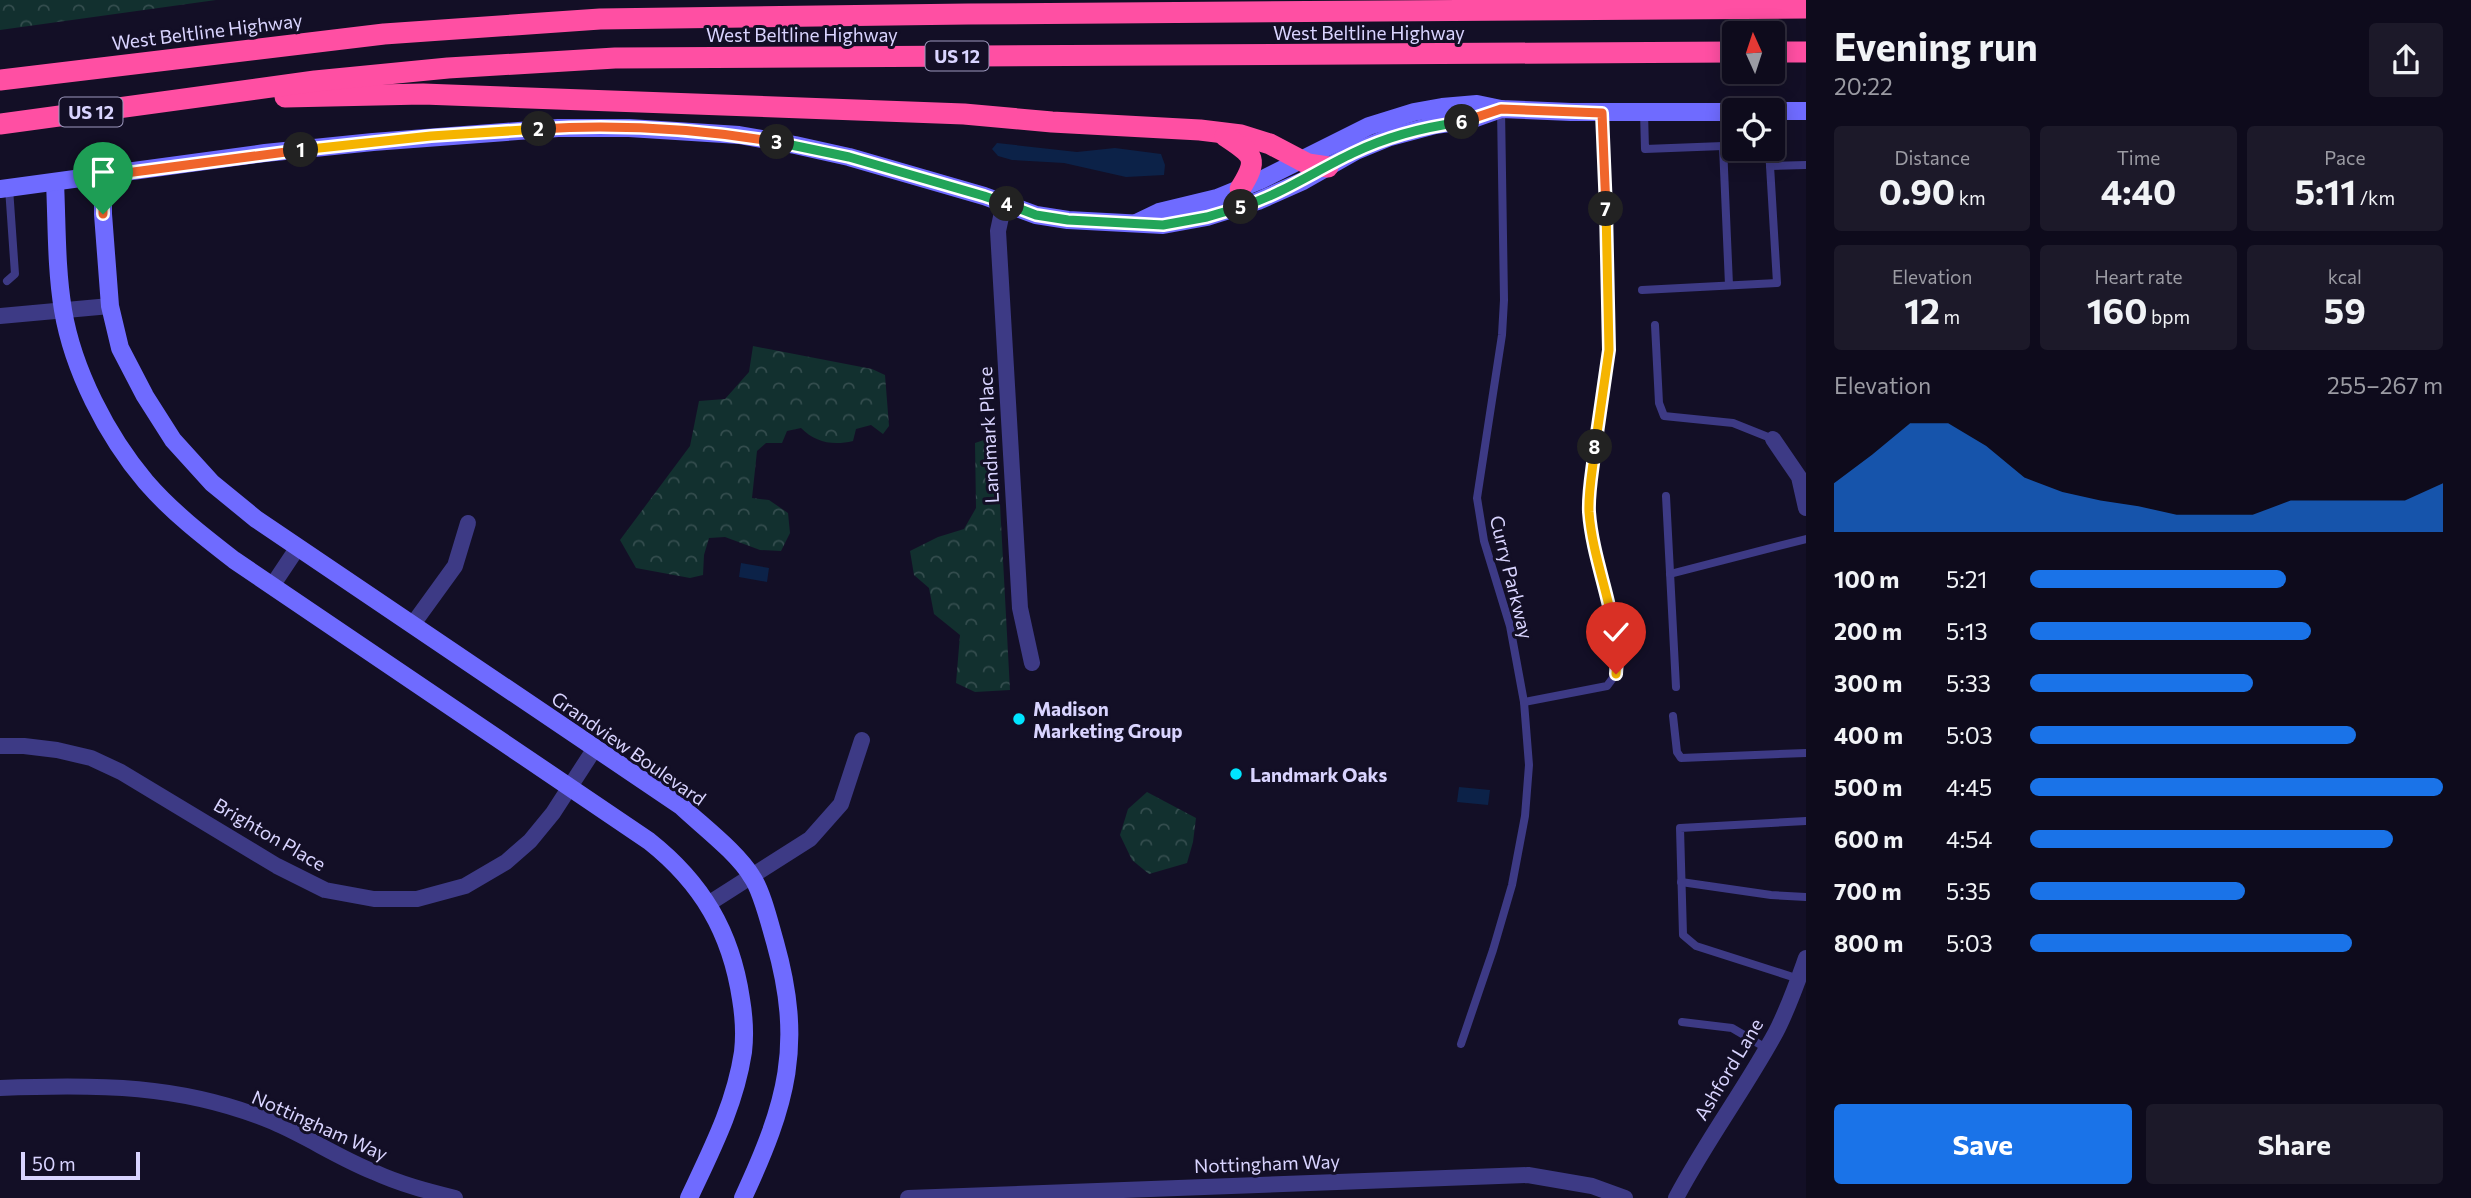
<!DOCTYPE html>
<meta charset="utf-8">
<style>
body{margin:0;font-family:Commissioner,sans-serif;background:#1c1929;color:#f1f3f6;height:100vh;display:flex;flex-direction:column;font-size:26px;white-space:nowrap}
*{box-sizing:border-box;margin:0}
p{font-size:23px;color:#9b9ba3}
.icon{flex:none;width:38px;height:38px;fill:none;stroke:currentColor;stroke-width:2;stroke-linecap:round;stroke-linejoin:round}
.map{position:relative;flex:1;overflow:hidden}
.drawer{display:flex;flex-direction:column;background:#0e0b1c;width:665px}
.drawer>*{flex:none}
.needle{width:46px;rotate:357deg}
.tools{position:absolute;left:1722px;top:21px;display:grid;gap:14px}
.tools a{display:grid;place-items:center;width:63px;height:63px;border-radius:7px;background:#0e0b1c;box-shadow:0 4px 18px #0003,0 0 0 2px #2e2b3b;font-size:35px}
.scale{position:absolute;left:21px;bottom:18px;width:119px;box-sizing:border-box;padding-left:7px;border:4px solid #d9d4ff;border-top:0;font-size:19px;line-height:24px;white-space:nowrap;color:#d9d4ff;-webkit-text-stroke:5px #130f26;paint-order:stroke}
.pin{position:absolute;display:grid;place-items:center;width:60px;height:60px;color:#fff;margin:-72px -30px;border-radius:50% 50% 50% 0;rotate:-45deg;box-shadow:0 0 7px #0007}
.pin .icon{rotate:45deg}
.km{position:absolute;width:35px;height:35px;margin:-18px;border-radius:50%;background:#222;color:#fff;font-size:19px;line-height:35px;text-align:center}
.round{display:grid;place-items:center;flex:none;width:74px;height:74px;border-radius:7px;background:#1c1929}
.head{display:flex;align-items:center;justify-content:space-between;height:119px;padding:0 28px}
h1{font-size:38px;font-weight:700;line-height:52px}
.figures{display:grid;grid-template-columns:repeat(3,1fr);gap:10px;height:119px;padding:7px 28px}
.figures div{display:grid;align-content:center;border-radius:7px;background:#1c1929;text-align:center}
.figures b{font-size:35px;font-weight:700}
.figures small{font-size:19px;font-weight:400}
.figures p{font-size:19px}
.chart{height:196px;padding:14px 28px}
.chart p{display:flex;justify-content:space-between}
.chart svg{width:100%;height:126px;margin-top:7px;fill:#1a73e8;opacity:.7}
.primary-button{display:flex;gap:14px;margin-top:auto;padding:14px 28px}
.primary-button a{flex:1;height:80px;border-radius:7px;background:#1a73e8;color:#fff;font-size:28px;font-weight:700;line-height:80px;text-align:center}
.primary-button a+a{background:#1c1929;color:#f1f3f6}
ul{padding:0 28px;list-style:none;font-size:23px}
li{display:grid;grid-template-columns:112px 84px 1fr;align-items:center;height:52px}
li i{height:18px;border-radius:9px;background:#1a73e8}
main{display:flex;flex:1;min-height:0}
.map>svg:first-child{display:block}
.forest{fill:url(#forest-crowns)}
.water{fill:#0c2248}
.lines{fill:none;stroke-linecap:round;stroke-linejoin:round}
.lane{stroke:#3d3a85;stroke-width:8}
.street{stroke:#3d3a85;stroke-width:16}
.secondary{stroke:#6f6bff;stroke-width:18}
.highway{stroke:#ff4fa3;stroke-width:21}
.split-1-casing{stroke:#fff;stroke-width:14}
.split-2-casing{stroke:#fff;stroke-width:14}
.split-3-casing{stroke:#fff;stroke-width:14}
.split-4-casing{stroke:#fff;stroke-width:14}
.split-5-casing{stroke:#fff;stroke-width:14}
.split-6-casing{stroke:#fff;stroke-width:14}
.split-7-casing{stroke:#fff;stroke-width:14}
.split-8-casing{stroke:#fff;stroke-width:14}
.split-9-casing{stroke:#fff;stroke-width:14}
.split-1{stroke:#f0652b;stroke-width:9}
.split-2{stroke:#f5b400;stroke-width:9}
.split-3{stroke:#f0652b;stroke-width:9}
.split-4{stroke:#22a559;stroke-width:9}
.split-5{stroke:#22a559;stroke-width:9}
.split-6{stroke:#22a559;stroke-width:9}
.split-7{stroke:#f0652b;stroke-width:9}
.split-8{stroke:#f5b400;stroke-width:9}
.split-9{stroke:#f5b400;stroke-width:9}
.poi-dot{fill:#00e5ff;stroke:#130f26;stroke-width:2.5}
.labels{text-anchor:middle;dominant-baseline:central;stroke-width:6;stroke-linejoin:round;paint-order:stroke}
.shield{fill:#130f26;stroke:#9e99be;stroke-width:2}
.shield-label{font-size:18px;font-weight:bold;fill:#d9d4ff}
.street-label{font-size:19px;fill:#d9d4ff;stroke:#130f26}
.poi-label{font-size:19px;font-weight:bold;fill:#d9d4ff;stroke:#130f26;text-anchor:start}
</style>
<main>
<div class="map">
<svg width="1806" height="1198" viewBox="0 0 1806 1198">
<defs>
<pattern id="forest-crowns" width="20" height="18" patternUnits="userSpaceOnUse" patternTransform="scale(1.75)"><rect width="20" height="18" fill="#12302f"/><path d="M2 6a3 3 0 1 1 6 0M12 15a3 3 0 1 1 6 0" fill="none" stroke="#344d4e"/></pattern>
</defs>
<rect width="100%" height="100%" fill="#130f26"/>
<g class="forest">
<path d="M 0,0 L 216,0 L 0,30 Z"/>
<path d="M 753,346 L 872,369 L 885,375 L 889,426 L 883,434 L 871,425 L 856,429 L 853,441 C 832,446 815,442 801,428 L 787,431 L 782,443 L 766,443 L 757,451 L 752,498 L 769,500 L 788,513 L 790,533 L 781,551 L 760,550 L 725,537 L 709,538 L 704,555 L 703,575 L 690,578 L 636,568 L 620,540 L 690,446 L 699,401 L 725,399 L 749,372 Z"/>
<path d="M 987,439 L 997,448 L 1010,690 L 975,692 L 956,683 L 960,635 L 934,614 L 929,588 L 914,575 L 910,551 L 938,537 L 964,529 L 976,508 L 975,443 Z"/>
<path d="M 1147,792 L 1196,818 L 1193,842 L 1187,863 L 1149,874 L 1132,860 L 1120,835 L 1128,809 Z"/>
</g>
<g class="water">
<path d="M 997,143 L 1077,152 L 1115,148 L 1161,154 L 1165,165 L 1164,175 L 1126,177 L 1064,163 L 1012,160 L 998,156 L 992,149 Z"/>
<path d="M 741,563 L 769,568 L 767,582 L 739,577 Z"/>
<path d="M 1459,787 L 1490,790 L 1488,805 L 1457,802 Z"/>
</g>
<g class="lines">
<g class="lane">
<path d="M 1644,112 L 1645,149 L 1723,146"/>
<path d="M 1770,166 L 1806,165"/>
<path d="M 7,281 L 15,274 L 9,188"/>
<path d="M 1729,285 L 1723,146 L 1734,146"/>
<path d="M 1642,290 L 1777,283 L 1769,149"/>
<path d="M 1655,325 L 1659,403 L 1664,416 L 1733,423 L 1773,439"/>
<path d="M 1666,496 L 1676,687"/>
<path d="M 1670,574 L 1806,539"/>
<path d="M 1524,702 L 1607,686 L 1616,674 L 1618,651 L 1593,538 L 1589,511 L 1590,492 L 1609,350 L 1602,112"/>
<path d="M 1673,716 L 1677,752 L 1681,758 L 1806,753"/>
<path d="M 1681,882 L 1771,895 L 1806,897"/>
<path d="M 1799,979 L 1696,946 L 1683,935 L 1680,828 L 1806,821"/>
<path d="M 1682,1022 L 1732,1028 L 1766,1048"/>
<path d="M 1461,1044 L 1493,950 L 1512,885 L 1525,816 L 1529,765 L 1524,702 L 1510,626 L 1484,541 L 1477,498 L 1502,335 L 1504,300 L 1501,109"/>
</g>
<g class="street">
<path d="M 1004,203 L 998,231 L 1020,608 L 1032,663"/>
<path d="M 0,316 L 110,306"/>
<path d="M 1773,439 L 1799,477 L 1806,508"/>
<path d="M 272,586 L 298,547"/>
<path d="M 413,624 L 455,566 L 468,523"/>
<path d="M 0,746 L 24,746 L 57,750 L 91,758 L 121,772 L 277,866 L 325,890 L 374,899 L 417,899 L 465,886 L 506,862 L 530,841 L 553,813 L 595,748"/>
<path d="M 708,904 L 810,839 L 841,804 L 862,740"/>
<path d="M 0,1088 C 95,1084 183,1084 273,1122 C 308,1137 339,1158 374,1172 C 400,1184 427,1191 455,1198"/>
<path d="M 908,1198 L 1528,1175 L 1592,1186 L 1625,1198"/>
<path d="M 1676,1198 C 1706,1141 1745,1089 1776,1032 C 1788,1009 1797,983 1806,958"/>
</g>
<g class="secondary">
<path d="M 1773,111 L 1806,111"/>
<path d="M 103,176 L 103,214 L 110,306 L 120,348 L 145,396 L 173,440 L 212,483 L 256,519 L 681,806 C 702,826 737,852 752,877 C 762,891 770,925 775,942 C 804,1045 787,1103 743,1198"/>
<path d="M 55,182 C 57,225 56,268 63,310 C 73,370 107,436 146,482 C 172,512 203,536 234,560 L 649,841 C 702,883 731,932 741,999 C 744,1017 745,1035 743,1052 C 735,1105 711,1151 689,1198"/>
<path d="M 0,189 L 265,153 L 373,142 L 558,128 L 629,128 L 739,135 L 795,145 L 849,157 L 984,196 L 1036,215 L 1068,220 L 1163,225 L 1207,217 L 1258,201 L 1303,181 L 1356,151 L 1390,137 L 1435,125 L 1470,120 L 1501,109"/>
<path d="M 1136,223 L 1159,212 L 1217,198 L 1261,180 L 1369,126 L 1414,112 L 1442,107 L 1477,104 L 1501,109 L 1571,112 L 1734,112"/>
</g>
<g class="highway">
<path d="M 1773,52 L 1806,52"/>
<path d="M 0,80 L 384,34 L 600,19 L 968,14 L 1806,8"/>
<path d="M 285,97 L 423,94 L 964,114 L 1052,122 L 1200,130 L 1241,135 L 1270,144 L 1308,164 L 1328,167"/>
<path d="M 0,124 L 315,81 L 448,68 L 615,58 L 1734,52"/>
<path d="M 1225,136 C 1253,155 1260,157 1240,189"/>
</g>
</g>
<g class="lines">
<defs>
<path id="split-1" d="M 103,214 L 103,176 L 301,150"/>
<path id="split-2" d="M 301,150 L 431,136 L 539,129"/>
<path id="split-3" d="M 539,129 C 618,124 698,129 777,142"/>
<path id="split-4" d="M 777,142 L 849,157 L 984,196 L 1007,204"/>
<path id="split-5" d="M 1007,204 L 1036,215 L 1068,220 L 1163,225 L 1207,217 L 1241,207"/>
<path id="split-6" d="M 1241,207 C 1282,194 1315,171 1353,153 C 1388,136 1425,127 1462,122"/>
<path id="split-7" d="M 1462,122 L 1501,109 L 1602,113 L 1606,209"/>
<path id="split-8" d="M 1595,447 L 1609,350 L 1606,209"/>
<path id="split-9" d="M 1595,447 C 1593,468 1588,491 1589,512 C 1593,567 1621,619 1616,674"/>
</defs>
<use href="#split-1" class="split-1-casing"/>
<use href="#split-2" class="split-2-casing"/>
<use href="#split-3" class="split-3-casing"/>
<use href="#split-4" class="split-4-casing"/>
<use href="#split-5" class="split-5-casing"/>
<use href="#split-6" class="split-6-casing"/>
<use href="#split-7" class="split-7-casing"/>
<use href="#split-8" class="split-8-casing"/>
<use href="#split-9" class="split-9-casing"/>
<use href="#split-1" class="split-1"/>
<use href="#split-2" class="split-2"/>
<use href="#split-3" class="split-3"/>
<use href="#split-4" class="split-4"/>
<use href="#split-5" class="split-5"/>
<use href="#split-6" class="split-6"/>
<use href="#split-7" class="split-7"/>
<use href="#split-8" class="split-8"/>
<use href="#split-9" class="split-9"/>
</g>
<g class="poi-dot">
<circle cx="1019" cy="719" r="7"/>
<circle cx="1236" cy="774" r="7"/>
</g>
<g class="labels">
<g class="shield">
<rect x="925.5" y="41.5" width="63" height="29" rx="5"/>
<rect x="59.5" y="97.5" width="63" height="29" rx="5"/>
</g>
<g class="shield-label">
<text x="957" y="56">US 12</text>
<text x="91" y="112">US 12</text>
</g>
<g class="street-label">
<text transform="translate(207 31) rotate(-7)">West Beltline Highway</text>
<text x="1369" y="32">West Beltline Highway</text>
<text x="802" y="34">West Beltline Highway</text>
<text transform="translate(988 435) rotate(-93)">Landmark Place</text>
<text transform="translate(1512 577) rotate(76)">Curry Parkway</text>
<text transform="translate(629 748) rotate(35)">Grandview Boulevard</text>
<text transform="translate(270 834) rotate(30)">Brighton Place</text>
<text transform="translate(1728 1069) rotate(-59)">Ashford Lane</text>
<text transform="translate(320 1125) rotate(24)">Nottingham Way</text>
<text transform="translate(1267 1163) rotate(-2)">Nottingham Way</text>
</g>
<g class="poi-label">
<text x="1033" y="708">Madison<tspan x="1033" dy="22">Marketing Group</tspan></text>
<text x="1250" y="774">Landmark Oaks</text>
</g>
</g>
</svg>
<div class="tools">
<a><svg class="needle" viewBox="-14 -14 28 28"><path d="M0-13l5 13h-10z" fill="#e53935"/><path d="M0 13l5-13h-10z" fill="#9b9ba3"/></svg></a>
<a><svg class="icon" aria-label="locate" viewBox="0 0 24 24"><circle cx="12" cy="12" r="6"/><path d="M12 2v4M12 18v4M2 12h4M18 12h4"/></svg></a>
</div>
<div class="scale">50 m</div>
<div class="pin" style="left:103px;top:214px;background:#1e9e55"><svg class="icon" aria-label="arrive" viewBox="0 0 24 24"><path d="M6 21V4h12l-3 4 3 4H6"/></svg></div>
<div class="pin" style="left:1616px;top:674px;background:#d93025"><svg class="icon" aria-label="check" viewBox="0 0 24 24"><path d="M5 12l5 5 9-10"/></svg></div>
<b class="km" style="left:301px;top:150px">1</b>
<b class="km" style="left:539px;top:129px">2</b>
<b class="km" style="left:777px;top:142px">3</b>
<b class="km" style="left:1007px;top:204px">4</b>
<b class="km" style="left:1241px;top:207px">5</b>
<b class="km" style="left:1462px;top:122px">6</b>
<b class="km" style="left:1606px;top:209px">7</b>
<b class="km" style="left:1595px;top:447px">8</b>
</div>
<section class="drawer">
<div class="head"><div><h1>Evening run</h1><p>20:22</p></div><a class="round"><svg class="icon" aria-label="share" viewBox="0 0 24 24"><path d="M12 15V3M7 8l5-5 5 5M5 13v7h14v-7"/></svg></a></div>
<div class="figures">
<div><p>Distance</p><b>0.90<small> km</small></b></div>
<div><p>Time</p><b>4:40</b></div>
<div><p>Pace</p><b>5:11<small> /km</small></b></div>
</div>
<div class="figures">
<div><p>Elevation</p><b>12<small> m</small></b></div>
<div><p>Heart rate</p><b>160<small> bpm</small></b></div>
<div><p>kcal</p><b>59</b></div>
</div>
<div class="chart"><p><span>Elevation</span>255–267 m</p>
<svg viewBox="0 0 160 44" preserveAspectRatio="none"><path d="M0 44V27L10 17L20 6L30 6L40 14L50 25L60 30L70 33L80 35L90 38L100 38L110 38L120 33L130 33L140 33L150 33L160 27V44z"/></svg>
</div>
<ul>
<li><b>100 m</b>5:21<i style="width:62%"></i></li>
<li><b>200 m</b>5:13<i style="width:68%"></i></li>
<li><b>300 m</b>5:33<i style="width:54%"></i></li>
<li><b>400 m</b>5:03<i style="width:79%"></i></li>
<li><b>500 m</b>4:45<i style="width:100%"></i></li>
<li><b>600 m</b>4:54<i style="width:88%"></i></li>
<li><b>700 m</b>5:35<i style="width:52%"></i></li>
<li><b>800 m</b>5:03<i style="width:78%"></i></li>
</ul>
<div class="primary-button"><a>Save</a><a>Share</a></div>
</section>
</main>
